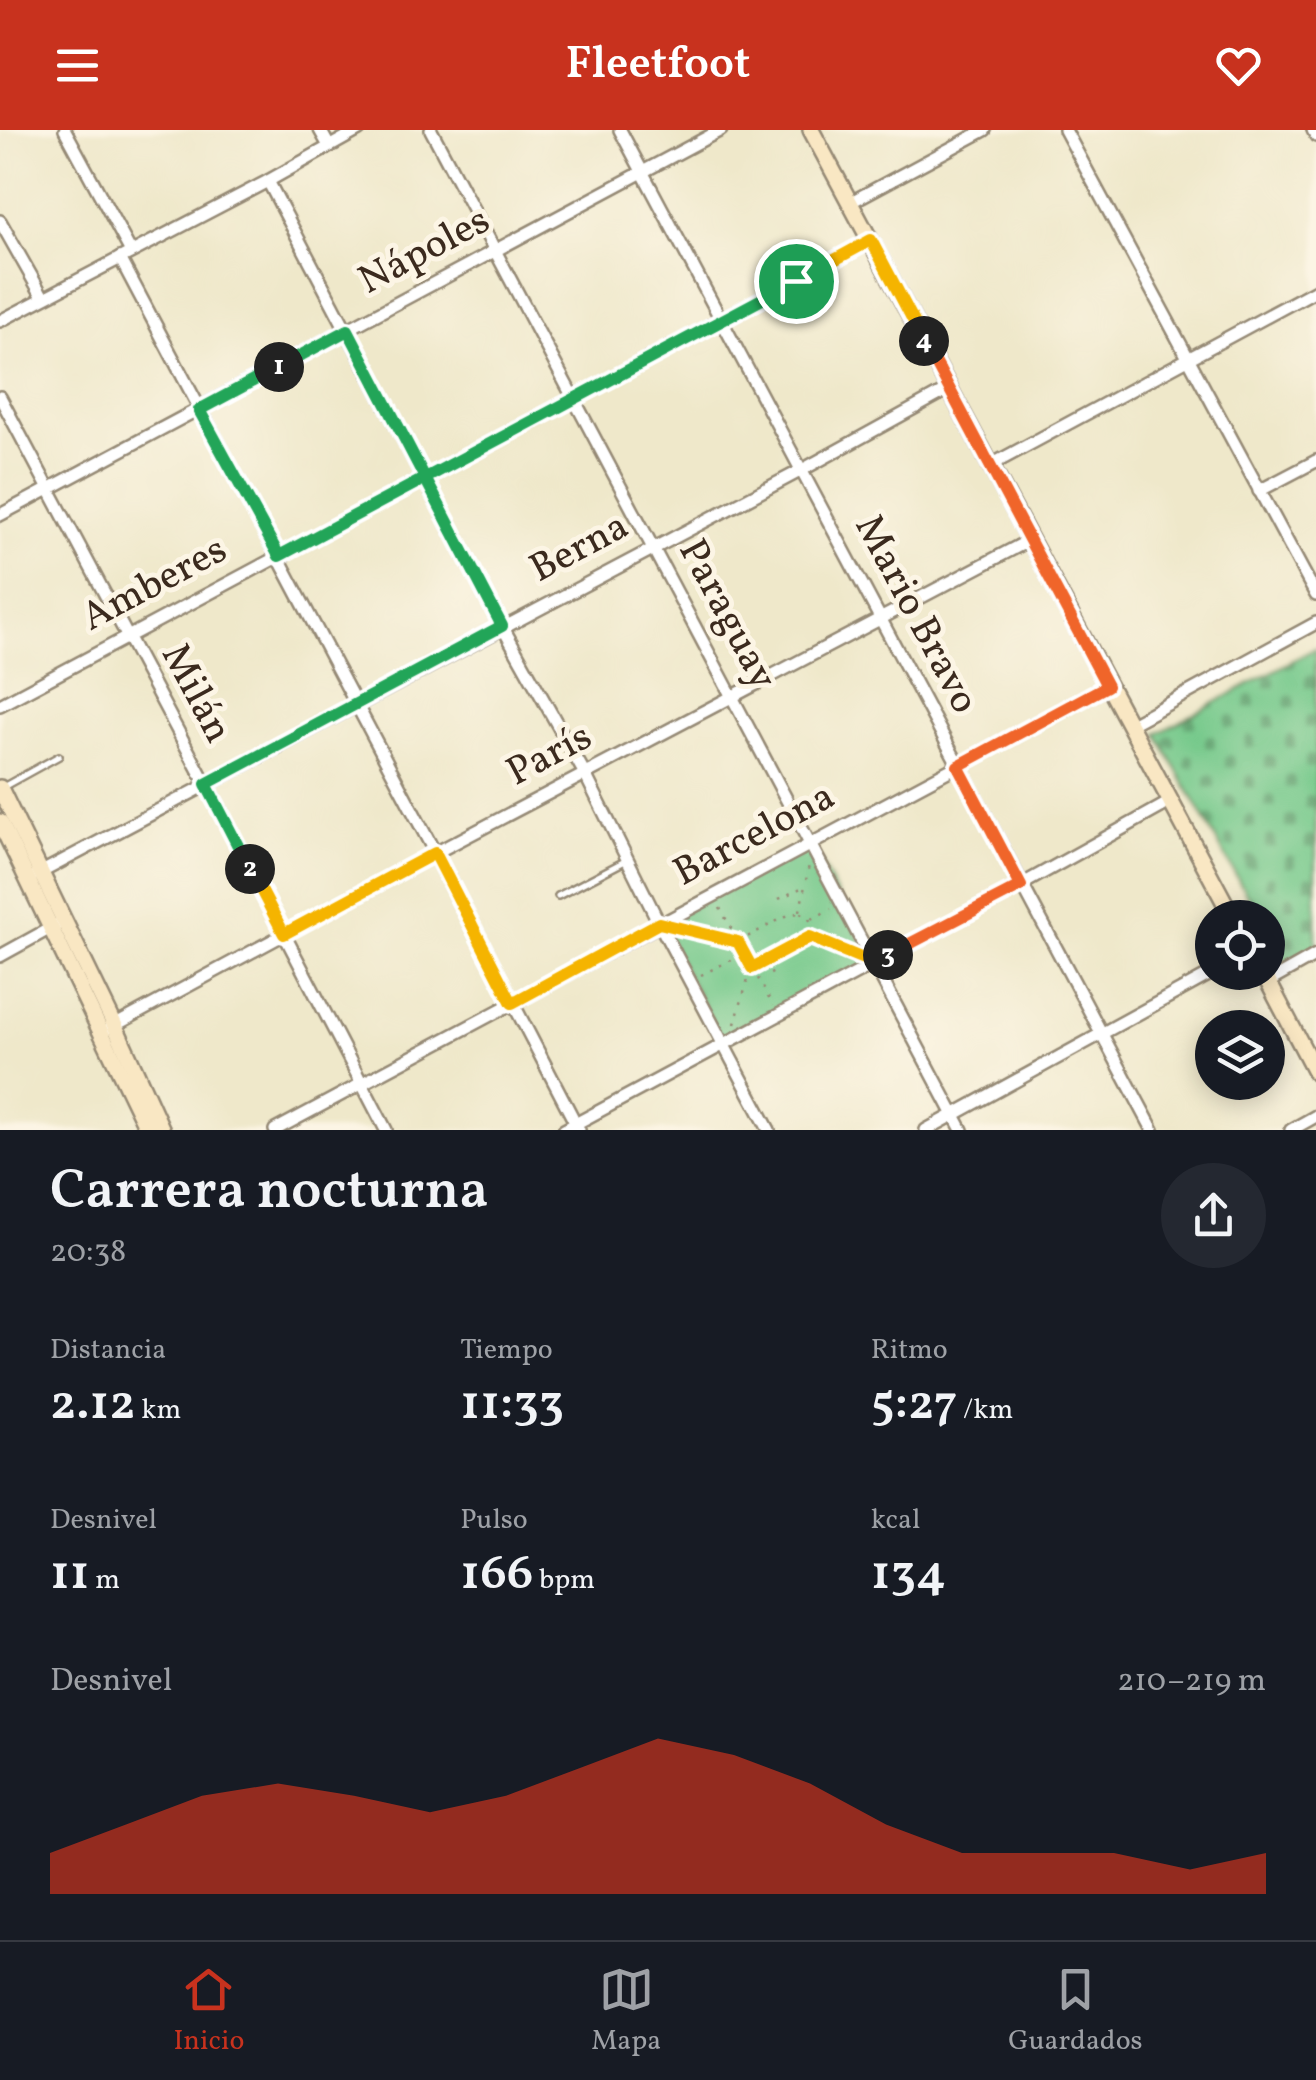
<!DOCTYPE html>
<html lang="es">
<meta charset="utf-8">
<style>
body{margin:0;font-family:Vollkorn,serif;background:#242831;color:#f1f3f6;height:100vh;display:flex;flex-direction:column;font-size:38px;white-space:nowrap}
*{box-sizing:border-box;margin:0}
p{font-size:32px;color:#9ea1a6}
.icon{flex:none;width:55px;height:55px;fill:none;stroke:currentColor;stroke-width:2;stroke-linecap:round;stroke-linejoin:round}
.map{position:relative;height:1000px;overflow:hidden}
.panel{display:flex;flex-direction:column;background:#171b24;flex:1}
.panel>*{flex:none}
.fabs{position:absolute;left:1195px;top:770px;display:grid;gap:20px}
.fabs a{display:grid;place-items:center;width:90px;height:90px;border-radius:50%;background:#171b24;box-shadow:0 5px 25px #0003;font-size:50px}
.pin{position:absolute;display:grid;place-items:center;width:85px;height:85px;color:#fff;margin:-42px;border:5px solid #fff;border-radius:50%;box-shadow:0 2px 10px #0007}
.km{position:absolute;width:50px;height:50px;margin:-25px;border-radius:50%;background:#222;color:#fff;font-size:28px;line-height:50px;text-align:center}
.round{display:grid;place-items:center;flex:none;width:105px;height:105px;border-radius:52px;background:#242831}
.headline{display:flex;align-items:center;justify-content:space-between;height:170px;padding:0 50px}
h1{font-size:55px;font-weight:600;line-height:75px}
.metrics{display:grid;grid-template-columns:repeat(3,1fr);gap:15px;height:170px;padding:10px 50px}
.metrics div{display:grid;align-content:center}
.metrics b{font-size:50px;font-weight:600}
.metrics small{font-size:28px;font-weight:400}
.metrics p{font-size:28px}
.chart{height:280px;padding:20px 50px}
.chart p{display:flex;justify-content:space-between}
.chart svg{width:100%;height:180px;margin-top:10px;fill:#c8321e;opacity:.7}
header{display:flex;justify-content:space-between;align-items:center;height:130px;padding:0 50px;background:#c8321e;color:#fff;font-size:45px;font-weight:600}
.tab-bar{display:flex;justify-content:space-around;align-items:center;height:140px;border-top:2px solid #363941;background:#171b24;font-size:28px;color:#9ea1a6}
.tab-bar a{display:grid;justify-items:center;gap:5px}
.tab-bar .on{color:#c8321e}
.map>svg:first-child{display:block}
.cemetery{fill:url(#cemetery-stones);stroke:#587a54;stroke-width:2.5}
.green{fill:#76c98b;stroke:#587a54;stroke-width:2.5}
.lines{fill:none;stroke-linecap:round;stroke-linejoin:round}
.lane-casing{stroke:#958974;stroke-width:10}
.street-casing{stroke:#958974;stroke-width:16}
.secondary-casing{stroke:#958974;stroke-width:20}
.path{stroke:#958974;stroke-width:2.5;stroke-dasharray:2.5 8;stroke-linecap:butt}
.lane{stroke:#fff;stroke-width:5}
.street{stroke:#fff;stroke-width:11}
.secondary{stroke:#f9e7c3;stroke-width:15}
.split-1-casing{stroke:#fff;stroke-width:20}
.split-2-casing{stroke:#fff;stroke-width:20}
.split-3-casing{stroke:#fff;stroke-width:20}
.split-4-casing{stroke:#fff;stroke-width:20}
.split-5-casing{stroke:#fff;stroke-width:20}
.split-1{stroke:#22a559;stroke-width:12}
.split-2{stroke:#22a559;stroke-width:12}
.split-3{stroke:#f5b400;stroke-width:12}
.split-4{stroke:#f0652b;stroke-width:12}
.split-5{stroke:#f5b400;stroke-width:12}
.labels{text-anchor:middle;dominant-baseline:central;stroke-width:10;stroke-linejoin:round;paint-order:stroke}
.street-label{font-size:40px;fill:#3b2a1e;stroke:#fcf5e5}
</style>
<header><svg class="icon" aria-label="menu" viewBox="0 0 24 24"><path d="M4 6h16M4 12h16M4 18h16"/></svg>Fleetfoot<svg class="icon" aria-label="heart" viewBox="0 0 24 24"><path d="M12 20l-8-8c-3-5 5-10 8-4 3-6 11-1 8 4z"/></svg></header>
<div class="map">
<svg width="1316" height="1000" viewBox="0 0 1316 1000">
<defs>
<pattern id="cemetery-stones" width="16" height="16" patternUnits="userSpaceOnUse" patternTransform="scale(2.5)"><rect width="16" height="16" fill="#76c98b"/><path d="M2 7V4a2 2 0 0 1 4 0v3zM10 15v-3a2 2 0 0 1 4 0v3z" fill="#62a371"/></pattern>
</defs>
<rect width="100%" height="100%" fill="#fcf5e5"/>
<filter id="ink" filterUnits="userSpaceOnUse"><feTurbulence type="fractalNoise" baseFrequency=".01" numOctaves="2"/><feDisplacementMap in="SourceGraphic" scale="20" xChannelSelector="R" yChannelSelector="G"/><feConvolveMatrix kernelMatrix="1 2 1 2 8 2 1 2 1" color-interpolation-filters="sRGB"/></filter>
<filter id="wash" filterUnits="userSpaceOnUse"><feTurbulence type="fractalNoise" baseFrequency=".0048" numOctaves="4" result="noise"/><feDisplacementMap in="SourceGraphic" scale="40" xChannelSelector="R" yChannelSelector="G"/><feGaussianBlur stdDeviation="2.25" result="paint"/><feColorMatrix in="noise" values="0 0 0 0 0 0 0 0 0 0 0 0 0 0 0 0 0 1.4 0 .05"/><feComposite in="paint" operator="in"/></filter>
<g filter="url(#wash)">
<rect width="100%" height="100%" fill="#efe8ca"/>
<path class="cemetery" d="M 1316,518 L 1316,820 L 1286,836 L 1268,804 L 1268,788 L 1259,787 L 1157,604 Z"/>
<path class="green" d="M 810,713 L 873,833 L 723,913 L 659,793 Z"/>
</g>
<g filter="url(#ink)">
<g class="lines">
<defs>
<g id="lane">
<path d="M 3,657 L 59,626"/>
<path d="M 558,766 L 625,731"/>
</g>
<g id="street">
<path d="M 65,0 L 131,122"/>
<path d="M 320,0 L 329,16"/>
<path d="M 431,0 L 962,1000"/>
<path d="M 620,0 L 1153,1000"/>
<path d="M 1065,0 L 1316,465"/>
<path d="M 1313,0 L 1316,6"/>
<path d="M 268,51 L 502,496 L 585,644 L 659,793 L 769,1000"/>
<path d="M 851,72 L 985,0"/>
<path d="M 0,91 L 43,167"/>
<path d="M 120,128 L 435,723 L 579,1000"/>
<path d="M 0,191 L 268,51 L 359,0"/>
<path d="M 0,267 L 206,654 L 386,1000"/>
<path d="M 991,335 L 1316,160"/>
<path d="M 1259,361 L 1316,331"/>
<path d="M 0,385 L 721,0"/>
<path d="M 0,575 L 871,110"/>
<path d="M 1129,595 L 1316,493"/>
<path d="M 36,745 L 802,340 L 949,259"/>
<path d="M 0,826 L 58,794"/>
<path d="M 1268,852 L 1316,825"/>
<path d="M 110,898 L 435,723 L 1030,410"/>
<path d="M 275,1000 L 1107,556"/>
<path d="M 564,1000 L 1021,755 L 1170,672"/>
<path d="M 926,1000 L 1214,842"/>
<path d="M 1291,1000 L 1316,986"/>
</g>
<g id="secondary">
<path d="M 811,0 L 1233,788"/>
<path d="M 0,658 L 115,896 L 162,1000"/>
<path d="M 0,692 L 148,1000"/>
<path d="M 1263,842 L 1316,943"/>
</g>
</defs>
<use href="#lane" class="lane-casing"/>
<use href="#street" class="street-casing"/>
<use href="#secondary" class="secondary-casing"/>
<g class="path">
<path d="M 779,769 L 803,757"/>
<path d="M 720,778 L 738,811"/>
<path d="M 800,781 L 809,735"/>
<path d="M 800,783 C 811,787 815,796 810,807 L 752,838 L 738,812 L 790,784 Z"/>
<path d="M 812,789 L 831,779"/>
<path d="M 677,797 L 737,812"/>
<path d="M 811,807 L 855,826"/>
<path d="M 766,833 L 773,847"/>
<path d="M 753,839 L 773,876"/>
<path d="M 701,845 L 743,824"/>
<path d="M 735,894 L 751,839"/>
</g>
<use href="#lane" class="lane"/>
<use href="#street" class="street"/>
<use href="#secondary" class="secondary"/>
</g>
</g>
<g class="lines" filter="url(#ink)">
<defs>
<path id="split-1" d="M 279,237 L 199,280 L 279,426 L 796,151"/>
<path id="split-2" d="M 250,739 L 206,654 L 502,496 L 348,200 L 279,237"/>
<path id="split-3" d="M 250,739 L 284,804 L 435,723 L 512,873 L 659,793 L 738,812 L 752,838 L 810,807 L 873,833 L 888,825"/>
<path id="split-4" d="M 888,825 L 1021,756 L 958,636 L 1107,556 L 924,211"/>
<path id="split-5" d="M 796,151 L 871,110 L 924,211"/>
</defs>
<use href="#split-1" class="split-1-casing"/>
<use href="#split-2" class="split-2-casing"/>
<use href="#split-3" class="split-3-casing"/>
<use href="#split-4" class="split-4-casing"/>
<use href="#split-5" class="split-5-casing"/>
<use href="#split-1" class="split-1"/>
<use href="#split-2" class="split-2"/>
<use href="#split-3" class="split-3"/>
<use href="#split-4" class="split-4"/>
<use href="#split-5" class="split-5"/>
</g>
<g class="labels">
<g class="street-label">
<text transform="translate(425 122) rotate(-28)">Nápoles</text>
<text transform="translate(580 419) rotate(-28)">Berna</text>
<text transform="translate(155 455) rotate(-28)">Amberes</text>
<text transform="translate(726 485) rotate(62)">Paraguay</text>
<text transform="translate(915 485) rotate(62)">Mario Bravo</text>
<text transform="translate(195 564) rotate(62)">Milán</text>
<text transform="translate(550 626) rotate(-28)">París</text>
<text transform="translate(755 706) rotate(-28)">Barcelona</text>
</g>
</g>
</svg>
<div class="fabs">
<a><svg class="icon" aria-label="locate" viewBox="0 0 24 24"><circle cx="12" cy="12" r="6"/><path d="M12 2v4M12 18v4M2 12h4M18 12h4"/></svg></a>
<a><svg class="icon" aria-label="layers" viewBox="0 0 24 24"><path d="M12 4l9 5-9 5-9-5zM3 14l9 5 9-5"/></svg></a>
</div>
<div class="pin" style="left:796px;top:151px;background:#1e9e55"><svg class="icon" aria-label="arrive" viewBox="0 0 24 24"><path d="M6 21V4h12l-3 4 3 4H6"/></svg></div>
<b class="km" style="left:279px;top:237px">1</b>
<b class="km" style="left:250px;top:739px">2</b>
<b class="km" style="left:888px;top:825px">3</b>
<b class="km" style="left:924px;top:211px">4</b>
</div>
<section class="panel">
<div class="headline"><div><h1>Carrera nocturna</h1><p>20:38</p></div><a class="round"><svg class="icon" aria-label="share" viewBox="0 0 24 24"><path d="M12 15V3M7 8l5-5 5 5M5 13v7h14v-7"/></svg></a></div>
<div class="metrics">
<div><p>Distancia</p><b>2.12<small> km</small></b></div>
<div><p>Tiempo</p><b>11:33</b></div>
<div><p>Ritmo</p><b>5:27<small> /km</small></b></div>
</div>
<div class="metrics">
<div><p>Desnivel</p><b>11<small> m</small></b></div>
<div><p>Pulso</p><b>166<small> bpm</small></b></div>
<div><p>kcal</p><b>134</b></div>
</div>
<div class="chart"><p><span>Desnivel</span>210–219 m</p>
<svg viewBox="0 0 160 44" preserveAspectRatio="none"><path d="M0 44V34L10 27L20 20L30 17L40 20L50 24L60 20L70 13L80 6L90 10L100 17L110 27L120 34L130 34L140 34L150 38L160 34V44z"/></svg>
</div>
</section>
<nav class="tab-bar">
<a class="on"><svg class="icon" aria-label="home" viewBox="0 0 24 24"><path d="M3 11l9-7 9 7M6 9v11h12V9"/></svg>Inicio</a>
<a><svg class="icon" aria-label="map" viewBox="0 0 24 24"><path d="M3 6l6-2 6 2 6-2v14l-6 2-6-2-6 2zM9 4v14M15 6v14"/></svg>Mapa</a>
<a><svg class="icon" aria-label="saved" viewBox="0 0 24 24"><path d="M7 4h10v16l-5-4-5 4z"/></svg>Guardados</a>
</nav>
